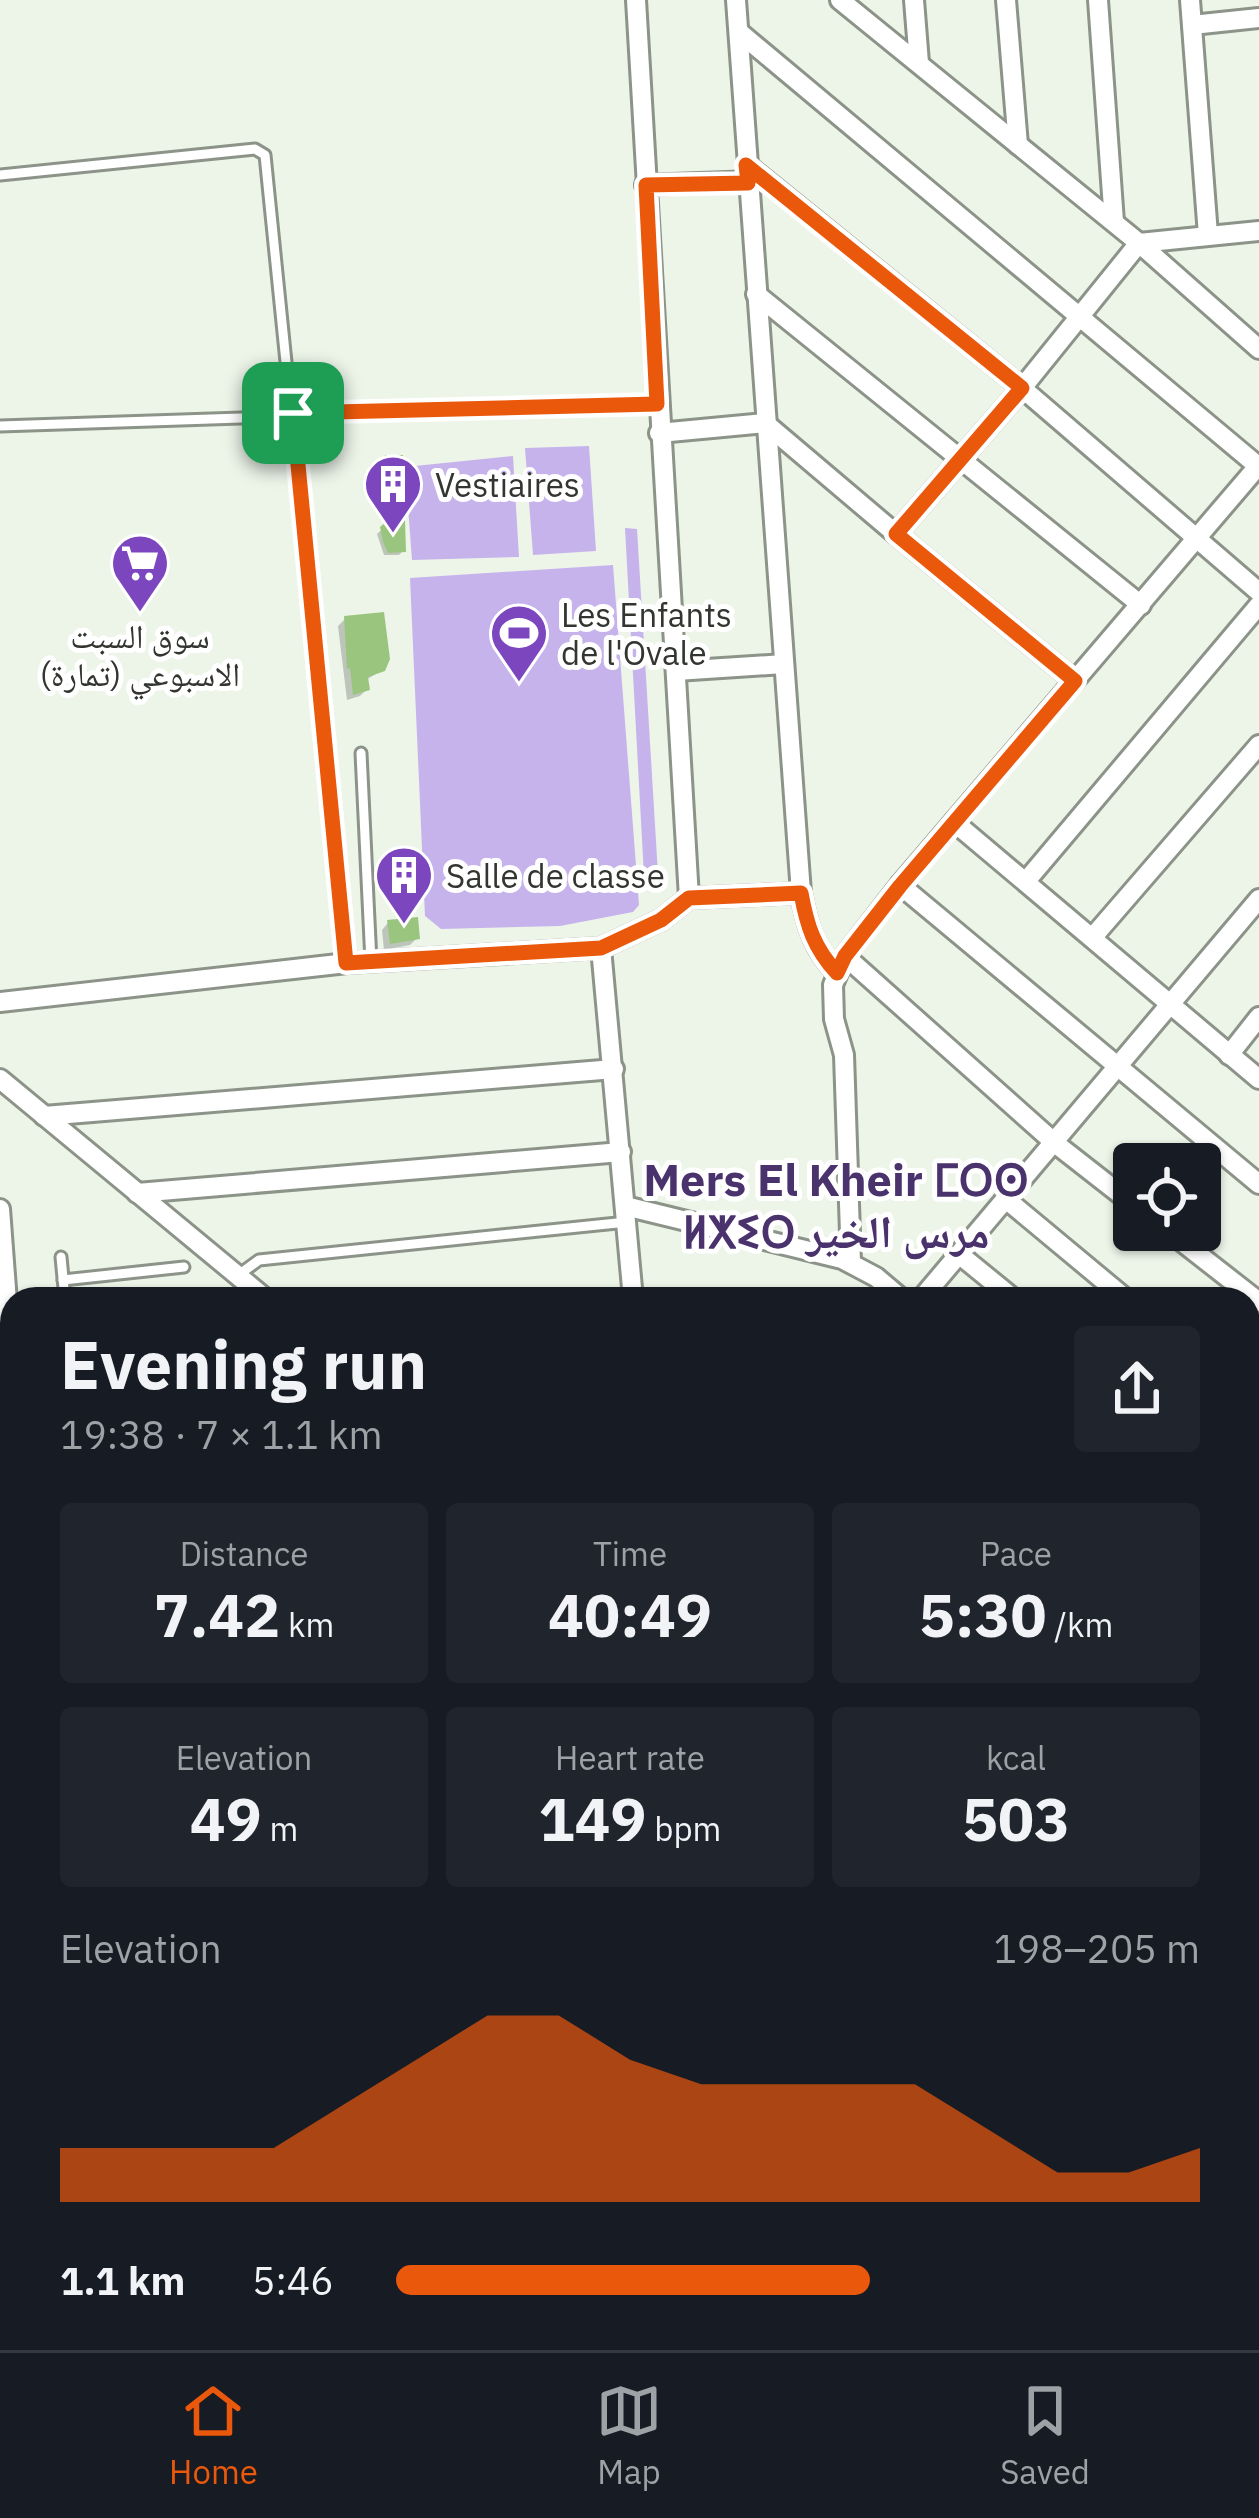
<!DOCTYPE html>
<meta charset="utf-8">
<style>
body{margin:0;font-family:"IBM Plex Sans","Noto Naskh Arabic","Noto Sans Tifinagh",sans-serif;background:#20242c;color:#f1f3f6;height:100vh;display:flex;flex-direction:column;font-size:45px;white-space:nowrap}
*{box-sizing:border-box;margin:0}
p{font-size:39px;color:#9ea1a6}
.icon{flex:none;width:66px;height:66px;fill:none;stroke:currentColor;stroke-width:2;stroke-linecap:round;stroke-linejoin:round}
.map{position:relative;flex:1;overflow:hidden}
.drawer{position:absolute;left:0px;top:1287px;width:1260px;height:1065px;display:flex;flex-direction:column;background:#171b24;border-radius:36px 36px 0 0;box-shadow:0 3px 9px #0004}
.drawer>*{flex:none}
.buttons{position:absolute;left:1113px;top:1143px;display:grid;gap:24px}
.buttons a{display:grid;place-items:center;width:108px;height:108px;border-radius:12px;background:#171b24;box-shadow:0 3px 9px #0004;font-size:60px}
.pin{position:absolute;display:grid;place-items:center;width:102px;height:102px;color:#fff;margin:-51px;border-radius:24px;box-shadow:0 6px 18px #0006}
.round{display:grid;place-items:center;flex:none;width:126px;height:126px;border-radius:12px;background:#20242c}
.head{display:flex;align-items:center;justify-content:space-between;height:204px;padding:0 60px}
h1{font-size:66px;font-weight:800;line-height:90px}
.stats{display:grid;grid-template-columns:repeat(3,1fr);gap:18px;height:204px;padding:12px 60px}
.stats div{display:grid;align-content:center;border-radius:12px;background:#20242c;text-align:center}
.stats b{font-size:60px;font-weight:800}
.stats small{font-size:33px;font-weight:400}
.stats p{font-size:33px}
.chart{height:336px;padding:24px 60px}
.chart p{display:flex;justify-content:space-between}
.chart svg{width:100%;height:216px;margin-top:12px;fill:#ea580c;opacity:.7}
ul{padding:0 60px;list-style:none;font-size:39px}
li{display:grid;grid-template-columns:192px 144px 1fr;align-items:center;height:90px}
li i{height:30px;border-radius:15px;background:#ea580c}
.dock{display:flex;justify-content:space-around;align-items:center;height:168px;border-top:3px solid #363941;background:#171b24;font-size:33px;color:#9ea1a6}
.dock a{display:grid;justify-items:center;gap:6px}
.dock .current{color:#ea580c}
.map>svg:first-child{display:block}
.green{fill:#c7b3ec}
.shadow{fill:#0003}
.building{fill:#9ac57f}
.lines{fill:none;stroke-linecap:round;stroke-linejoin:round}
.service-casing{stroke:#8c9388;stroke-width:15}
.minor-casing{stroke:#8c9388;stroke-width:24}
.service{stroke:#fff;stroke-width:9}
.minor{stroke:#fff;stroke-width:18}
.route-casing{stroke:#fff;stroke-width:24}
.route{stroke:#ea580c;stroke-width:15}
.labels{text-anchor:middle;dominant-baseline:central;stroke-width:10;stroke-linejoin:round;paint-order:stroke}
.poi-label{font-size:33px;fill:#323530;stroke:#fff;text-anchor:start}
.district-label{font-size:45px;font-weight:bold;fill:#4a326d;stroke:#fff}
</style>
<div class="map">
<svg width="1259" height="2350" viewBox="0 0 1259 2350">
<rect width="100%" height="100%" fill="#edf5e9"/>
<g class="green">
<path d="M 589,446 L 596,551 L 533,555 L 525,448 Z"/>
<path d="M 513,456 L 519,557 L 412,560 L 405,467 Z"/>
<path d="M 625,528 L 637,529 L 658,874 L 644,876 Z"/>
<path d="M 613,565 L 639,905 L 633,912 L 560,926 L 441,929 L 425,916 L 410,578 Z"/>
</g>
<g class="shadow">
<path d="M 387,458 L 400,458 L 403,551 L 399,555 L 384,555 L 377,534 L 396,516 L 375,485 Z"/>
<path d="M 345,619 L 382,670 L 366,680 L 367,689 L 360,696 L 347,700 L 338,626 Z"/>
<path d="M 388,923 L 417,938 L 410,945 L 384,950 L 382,930 Z"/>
</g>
<g class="building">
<path d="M 385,455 L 403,455 L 406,552 L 388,553 L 383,542 L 380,527 L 399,511 L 378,480 Z"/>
<path d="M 384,612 L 390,659 L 385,671 L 368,677 L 370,690 L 353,695 L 350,668 L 347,669 L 344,616 Z"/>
<path d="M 418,917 L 420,939 L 390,944 L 387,920 Z"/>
</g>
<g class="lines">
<defs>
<g id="service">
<path d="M 0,175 L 255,149 L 265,155 L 347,963"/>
<path d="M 0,426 L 657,404"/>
<path d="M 361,753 L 371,962"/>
<path d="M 61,1257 L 65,1299"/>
<path d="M 237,1276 L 259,1260 L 627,1222"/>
<path d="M 63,1280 L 184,1267"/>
</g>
<g id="minor">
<path d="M 736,0 L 801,893 C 807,926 814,949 837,973"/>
<path d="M 840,0 L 1139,243 L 1259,349"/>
<path d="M 914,0 L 919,63"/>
<path d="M 1006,0 L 1018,145"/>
<path d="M 1098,0 L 1114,222"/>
<path d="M 1190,0 L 1208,235"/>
<path d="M 1192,25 L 1259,18"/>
<path d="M 739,32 L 1258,466"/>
<path d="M 747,165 L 1022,388 L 1259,592"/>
<path d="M 645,185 L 754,181"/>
<path d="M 756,294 L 1141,605"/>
<path d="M 659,433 L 765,423 L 896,534"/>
<path d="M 676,671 L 784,664"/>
<path d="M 1075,681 L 896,534 L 1022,388 L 1139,243 L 1259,231"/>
<path d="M 954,822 L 1259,1079"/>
<path d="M 1027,880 L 1259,605"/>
<path d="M 900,885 L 1259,1184"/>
<path d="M 689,898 L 801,893"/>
<path d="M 1092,938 L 1259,745"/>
<path d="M 601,948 L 633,1299"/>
<path d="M 845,956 L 1056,1144 L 1134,1205"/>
<path d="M 0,1002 L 347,963 L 601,948 L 661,920 L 689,898 L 636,0"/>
<path d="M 1229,1055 L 1259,1017"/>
<path d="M 0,1079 L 266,1299"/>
<path d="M 44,1116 L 614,1069"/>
<path d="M 137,1193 L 621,1152"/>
<path d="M 1007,1200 L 1126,1299"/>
<path d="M 625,1206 L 842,1259 L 876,1277 L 902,1299"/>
<path d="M 0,1209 L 12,1368"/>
<path d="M 1167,1230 L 1259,1302"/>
<path d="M 960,1255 L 1014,1299"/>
<path d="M 851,1263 L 844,1055 L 834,1019 L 833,985 L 845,956 L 900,885 L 1259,465"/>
<path d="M 921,1299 L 1259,899"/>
<path d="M 1248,1517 L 1259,1518"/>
<path d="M 1248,1633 L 1259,1634"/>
<path d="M 1248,1883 L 1254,1883 L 1259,1913"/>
<path d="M 1248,1968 L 1259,1967"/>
<path d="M 1248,2044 L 1259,2043"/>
<path d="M 1248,2109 L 1259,2106"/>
<path d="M 1248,2212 L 1259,2212"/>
<path d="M 102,2340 L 103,2350"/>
<path d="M 342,2340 L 344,2350"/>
<path d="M 552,2340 L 552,2350"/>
<path d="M 689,2340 L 690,2350"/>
<path d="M 728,2340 L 729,2350"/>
<path d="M 1000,2340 L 1000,2350"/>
</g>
</defs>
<use href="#service" class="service-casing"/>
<use href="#minor" class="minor-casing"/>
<use href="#service" class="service"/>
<use href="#minor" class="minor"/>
</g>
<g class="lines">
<defs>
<path id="route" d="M 746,165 L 1022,388 L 896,534 L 1075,681 L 900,886 L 845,956 L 837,973 C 814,948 807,926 801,893 L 689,898 L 661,920 L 601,948 L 346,963 L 293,413 L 657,404 L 646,185 L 748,183 Z"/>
</defs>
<use href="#route" class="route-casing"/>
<use href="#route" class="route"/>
</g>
<defs>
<symbol id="building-pin" viewBox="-11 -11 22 30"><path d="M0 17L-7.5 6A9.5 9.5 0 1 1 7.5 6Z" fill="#7c47be" stroke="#fff"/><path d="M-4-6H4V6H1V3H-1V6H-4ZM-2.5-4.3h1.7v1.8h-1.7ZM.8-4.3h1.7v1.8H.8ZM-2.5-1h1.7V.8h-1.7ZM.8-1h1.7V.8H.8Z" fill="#fff"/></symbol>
<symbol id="supermarket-pin" viewBox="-11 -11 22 30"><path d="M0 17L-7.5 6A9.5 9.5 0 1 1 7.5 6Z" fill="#7c47be" stroke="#fff"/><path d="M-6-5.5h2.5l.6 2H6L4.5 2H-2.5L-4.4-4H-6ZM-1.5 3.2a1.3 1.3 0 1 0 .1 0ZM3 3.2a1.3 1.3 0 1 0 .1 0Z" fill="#fff"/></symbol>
<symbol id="stadium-pin" viewBox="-11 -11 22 30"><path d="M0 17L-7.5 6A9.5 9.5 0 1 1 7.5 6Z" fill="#7c47be" stroke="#fff"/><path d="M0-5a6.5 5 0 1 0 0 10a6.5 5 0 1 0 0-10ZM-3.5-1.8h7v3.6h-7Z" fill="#fff"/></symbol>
</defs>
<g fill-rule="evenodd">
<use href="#building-pin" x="360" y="451" width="66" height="90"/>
<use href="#supermarket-pin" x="107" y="530" width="66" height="90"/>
<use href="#stadium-pin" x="486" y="600" width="66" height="90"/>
<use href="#building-pin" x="371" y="842" width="66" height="90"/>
</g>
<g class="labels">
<g class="poi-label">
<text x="435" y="484">Vestiaires</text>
<text x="561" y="614">Les Enfants<tspan x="561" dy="38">de l'Ovale</tspan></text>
<text x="140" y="635" text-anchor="middle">سوق السبت<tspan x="140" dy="38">الاسبوعي (تمارة)</tspan></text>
<text x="446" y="875">Salle de classe</text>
</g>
<g class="district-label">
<text x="836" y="1179">Mers El Kheir ⵎⵔⵙ<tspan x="836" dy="52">ⵍⵅⵉⵔ مرس الخير</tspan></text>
</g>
</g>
</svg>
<div class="buttons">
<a><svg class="icon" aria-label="locate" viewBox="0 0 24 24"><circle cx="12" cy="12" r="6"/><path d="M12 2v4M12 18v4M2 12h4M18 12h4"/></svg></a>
</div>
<div class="pin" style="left:293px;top:413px;background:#1e9e55"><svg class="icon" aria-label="arrive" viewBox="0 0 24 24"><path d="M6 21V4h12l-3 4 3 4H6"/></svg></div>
<section class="drawer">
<div class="head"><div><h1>Evening run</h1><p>19:38 · 7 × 1.1 km</p></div><a class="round"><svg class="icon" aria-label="share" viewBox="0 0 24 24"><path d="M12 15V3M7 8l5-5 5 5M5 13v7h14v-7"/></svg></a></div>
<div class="stats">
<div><p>Distance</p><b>7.42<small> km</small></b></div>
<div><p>Time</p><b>40:49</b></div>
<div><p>Pace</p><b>5:30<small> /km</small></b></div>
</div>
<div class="stats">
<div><p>Elevation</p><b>49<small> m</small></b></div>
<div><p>Heart rate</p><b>149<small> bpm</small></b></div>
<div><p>kcal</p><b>503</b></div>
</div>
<div class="chart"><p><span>Elevation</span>198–205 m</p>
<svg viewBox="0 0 160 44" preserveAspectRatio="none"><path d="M0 44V33L10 33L20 33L30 33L40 24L50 15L60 6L70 6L80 15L90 20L100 20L110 20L120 20L130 29L140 38L150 38L160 33V44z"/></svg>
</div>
<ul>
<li><b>1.1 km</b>5:46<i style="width:59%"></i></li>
</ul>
</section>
</div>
<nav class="dock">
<a class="current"><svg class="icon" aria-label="home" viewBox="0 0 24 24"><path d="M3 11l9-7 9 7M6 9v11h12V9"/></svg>Home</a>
<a><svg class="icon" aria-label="map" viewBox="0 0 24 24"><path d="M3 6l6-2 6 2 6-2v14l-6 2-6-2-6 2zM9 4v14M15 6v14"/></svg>Map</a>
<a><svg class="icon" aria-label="saved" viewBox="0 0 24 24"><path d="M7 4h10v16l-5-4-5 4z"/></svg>Saved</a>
</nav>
